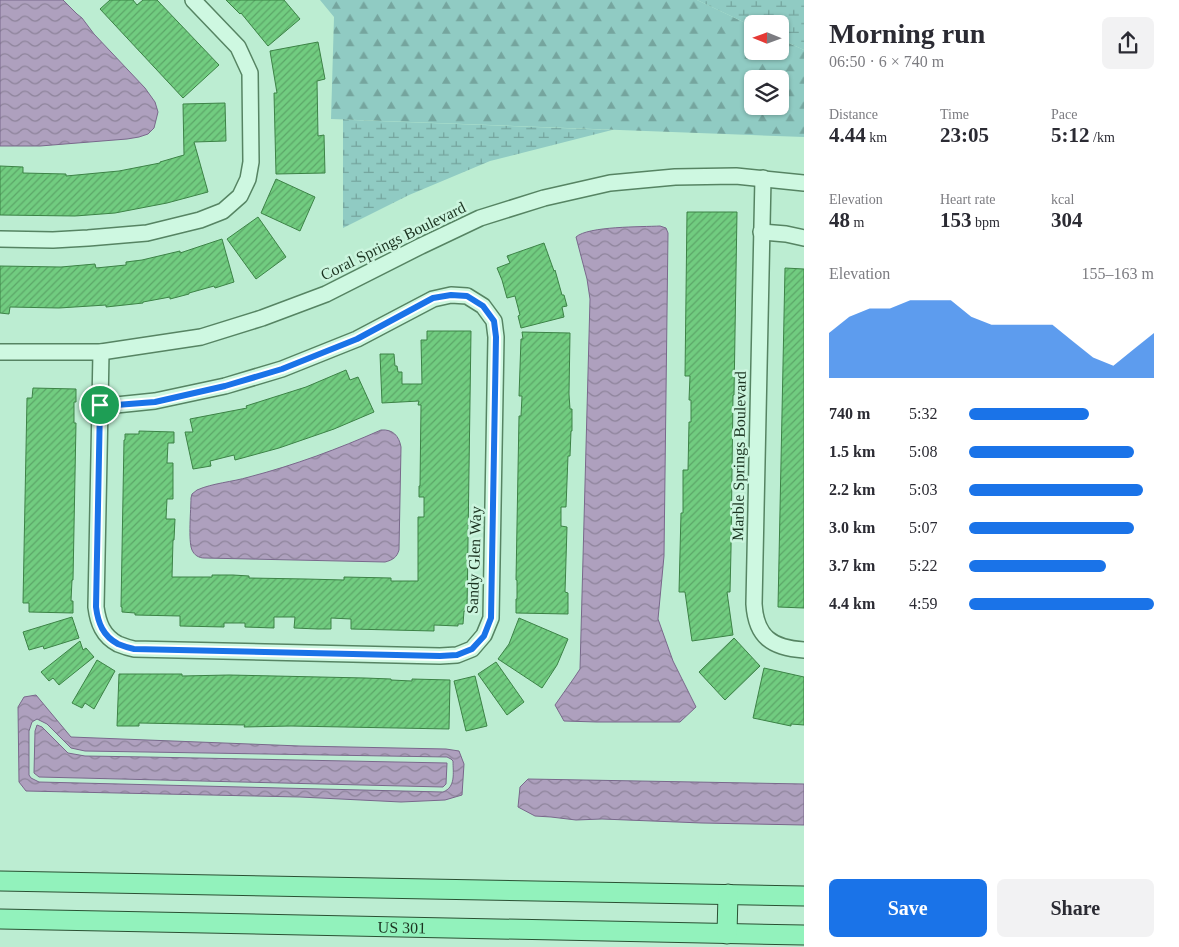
<!DOCTYPE html>
<meta charset="utf-8">
<style>
body{margin:0;font-family:"Times New Roman",serif;background:#f2f2f3;color:#2b2b33;height:100vh;display:flex;flex-direction:column;font-size:19px;white-space:nowrap}
*{box-sizing:border-box;margin:0}
p{font-size:16px;color:#7c7c81}
.icon{flex:none;width:28px;height:28px;fill:none;stroke:currentColor;stroke-width:2;stroke-linecap:round;stroke-linejoin:round}
.map{position:relative;flex:1;overflow:hidden}
.details{display:flex;flex-direction:column;background:#fff;width:375px}
.details>*{flex:none}
.needle{width:32px;rotate:271deg}
.buttons{position:absolute;left:744px;top:15px;display:grid;gap:10px}
.buttons a{display:grid;place-items:center;width:45px;height:45px;border-radius:8px;background:#fff;box-shadow:0 1px 4px #0004;font-size:25px}
.pin{position:absolute;display:grid;place-items:center;width:42px;height:42px;color:#fff;margin:-21px;border:2px solid #fff;border-radius:50%;box-shadow:0 1px 5px #0007}
.round{display:grid;place-items:center;flex:none;width:52px;height:52px;border-radius:8px;background:#f2f2f3}
.headline{display:flex;align-items:center;justify-content:space-between;height:85px;padding:0 25px}
h1{font-size:28px;font-weight:700;line-height:38px}
.stats{display:grid;grid-template-columns:repeat(3,1fr);gap:8px;height:85px;padding:5px 25px}
.stats div{display:grid;align-content:center}
.stats b{font-size:21px;font-weight:700}
.stats small{font-size:14px;font-weight:400}
.stats p{font-size:14px}
.chart{height:140px;padding:10px 25px}
.chart p{display:flex;justify-content:space-between}
.chart svg{width:100%;height:90px;margin-top:5px;fill:#1a73e8;opacity:.7}
.cta{display:flex;gap:10px;margin-top:auto;padding:10px 25px}
.cta a{flex:1;height:58px;border-radius:8px;background:#1a73e8;color:#fff;font-size:20px;font-weight:700;line-height:58px;text-align:center}
.cta a+a{background:#f2f2f3;color:#2b2b33}
ul{padding:0 25px;list-style:none;font-size:16px}
li{display:grid;grid-template-columns:80px 60px 1fr;align-items:center;height:38px}
li i{height:12px;border-radius:6px;background:#1a73e8}
main{display:flex;flex:1;min-height:0}
.map>svg:first-child{display:block}
.forest{fill:url(#forest-firs);fill-rule:evenodd}
.wetland{fill:url(#wetland-marsh)}
.water{fill:url(#water-waves);stroke:#79688b;fill-rule:evenodd}
.building{fill:url(#building-hatch);stroke:#3c8346}
.lines{fill:none;stroke-linecap:round;stroke-linejoin:round}
.minor-casing{stroke:#568463;stroke-width:18}
.major-casing{stroke:#2a5133;stroke-width:21}
.minor{stroke:#cef8e1;stroke-width:15}
.major{stroke:#92f2bc;stroke-width:19}
.route-casing{stroke:#fff;stroke-width:10}
.route{stroke:#1a73e8;stroke-width:6}
.labels{text-anchor:middle;dominant-baseline:central;stroke-width:5;stroke-linejoin:round;paint-order:stroke}
.street-label{font-size:16px;fill:#1b3320;stroke:#cbf5de}
</style>
<main>
<div class="map">
<svg width="804" height="947" viewBox="0 0 804 947">
<defs>
<pattern id="forest-firs" width="22" height="20" patternUnits="userSpaceOnUse" patternTransform="scale(1.25)"><rect width="22" height="20" fill="#90cbc3"/><path d="M5 1l3.5 6h-7zM16 11l3.5 6h-7z" fill="#75a59e"/></pattern>
<pattern id="wetland-marsh" width="20" height="14" patternUnits="userSpaceOnUse" patternTransform="scale(1.25)"><rect width="20" height="14" fill="#90cbc3"/><path d="M1 5h8M5 5V1M11 12h8M15 12V8" fill="none" stroke="#75a59e"/></pattern>
<pattern id="water-waves" width="16" height="10" patternUnits="userSpaceOnUse" patternTransform="scale(1.25)"><rect width="16" height="10" fill="#aea0be"/><path d="M0 5q4-4 8 0t8 0" fill="none" stroke="#8d839a"/></pattern>
<pattern id="building-hatch" width="6" height="6" patternUnits="userSpaceOnUse" patternTransform="scale(1.25)"><rect width="6" height="6" fill="#71cc80"/><path d="M-1 1l2-2M0 6l6-6M5 7l2-2" fill="none" stroke="#5ca668"/></pattern>
</defs>
<rect width="100%" height="100%" fill="#bcedd2"/>
<path class="forest" d="M 320,0 L 697,0 L 752,26 L 752,51 L 780,51 L 780,39 L 804,50 L 804,137 L 331,119 L 334,17 ZM 752,79 L 780,79 L 780,106 L 752,106 Z"/>
<g class="wetland">
<path d="M 697,0 L 804,0 L 804,50 L 780,39 L 780,24 L 752,24 L 752,26 Z"/>
<path d="M 343,119 L 352,120 L 612,130 L 490,161 L 409,195 L 343,228 Z"/>
</g>
<g class="water">
<path d="M 0,0 L 63,0 L 77,14 L 82,18 L 94,34 L 145,88 L 155,102 L 158,112 L 154,128 L 148,134 L 139,137 L 127,139 L 40,146 L 0,146 Z"/>
<path d="M 660,226 L 666,228 L 668,233 L 664,556 L 658,619 L 673,661 L 696,707 L 680,722 L 597,722 L 564,721 L 555,705 L 574,678 L 580,669 L 590,299 L 587,279 L 576,237 C 588,226 642,227 660,226 Z"/>
<path d="M 381,430 C 393,429 399,436 401,447 L 399,550 C 397,557 393,560 385,562 L 204,558 C 199,558 194,555 192,550 C 188,541 191,509 191,498 L 192,494 L 197,490 C 213,483 232,482 249,477 C 295,465 338,449 381,430 Z"/>
<path d="M 36,695 L 71,737 L 300,746 L 446,749 L 459,751 L 464,764 L 462,795 L 445,800 L 401,802 L 300,797 L 26,791 L 19,782 L 18,707 L 24,697 ZM 37,719 L 47,724 L 71,748 L 85,751 L 447,757 L 451,759 L 453,761 C 453,773 456,787 443,792 L 39,782 L 31,778 L 29,775 L 29,731 L 32,722 Z"/>
<path d="M 37,725 L 42,727 L 68,753 L 85,756 L 147,757 L 447,763 L 446,784 L 443,787 L 39,777 L 34,773 L 35,731 Z"/>
<path d="M 528,779 L 804,784 L 804,825 L 702,823 L 602,819 L 576,820 L 551,817 L 535,816 L 518,807 L 520,787 Z"/>
</g>
<g class="building">
<path d="M 110,0 L 133,0 L 137,5 L 143,0 L 157,0 L 219,65 L 183,98 L 100,9 Z"/>
<path d="M 226,0 L 284,0 L 300,19 L 268,46 L 241,13 L 240,14 Z"/>
<path d="M 318,42 L 325,79 L 317,81 L 318,136 L 324,135 L 325,173 L 276,174 L 274,93 L 277,93 L 270,51 Z"/>
<path d="M 225,103 L 226,141 L 194,142 L 208,192 L 167,203 L 115,213 L 75,216 L 0,215 L 0,166 L 23,167 L 23,173 L 66,174 L 66,176 L 119,171 L 160,163 L 160,162 L 184,155 L 183,104 Z"/>
<path d="M 276,179 L 315,197 L 300,231 L 261,213 Z"/>
<path d="M 687,212 L 737,212 L 734,395 L 733,395 L 731,550 L 730,592 L 727,592 L 733,635 L 692,641 L 685,592 L 679,592 L 681,513 L 683,513 L 683,470 L 688,470 L 689,422 L 691,422 L 691,400 L 689,400 L 690,376 L 685,376 Z"/>
<path d="M 258,217 L 286,257 L 256,279 L 227,239 Z"/>
<path d="M 222,239 L 234,282 L 215,288 L 214,286 L 189,293 L 189,294 L 170,299 L 170,297 L 143,302 L 143,303 L 106,307 L 106,305 L 59,308 L 10,307 L 9,314 L 0,313 L 0,266 L 61,267 L 95,264 L 96,268 L 126,265 L 126,262 L 142,260 L 180,251 L 180,253 Z"/>
<path d="M 544,243 L 554,271 L 555,270 L 562,295 L 564,295 L 567,306 L 562,307 L 564,317 L 521,328 L 518,316 L 520,315 L 515,296 L 507,298 L 502,280 L 497,268 L 510,263 L 507,256 Z"/>
<path d="M 785,268 L 804,269 L 804,608 L 778,607 Z"/>
<path d="M 427,331 L 471,331 L 467,611 L 464,611 L 463,624 L 458,624 L 458,626 L 434,625 L 434,631 L 351,629 L 351,619 L 331,618 L 331,629 L 318,629 L 294,628 L 295,617 L 274,617 L 274,628 L 245,627 L 245,623 L 224,623 L 224,627 L 180,626 L 180,616 L 135,615 L 135,613 L 122,612 L 122,607 L 121,607 L 124,440 L 125,440 L 125,434 L 139,434 L 139,431 L 174,432 L 174,443 L 168,443 L 167,463 L 173,463 L 173,499 L 167,499 L 166,519 L 175,519 L 174,540 L 173,540 L 172,577 L 212,577 L 212,575 L 233,575 L 249,576 L 249,578 L 306,579 L 344,580 L 344,577 L 391,578 L 391,581 L 418,581 L 418,517 L 424,517 L 424,497 L 419,497 L 419,486 L 420,486 L 421,405 L 418,405 L 419,401 L 382,403 L 380,354 L 394,354 L 395,366 L 397,366 L 398,372 L 402,372 L 402,384 L 422,384 L 421,340 L 427,340 Z"/>
<path d="M 522,332 L 570,333 L 569,394 L 570,409 L 572,409 L 572,431 L 571,431 L 570,456 L 568,456 L 566,507 L 561,507 L 561,526 L 567,527 L 565,592 L 568,593 L 568,614 L 516,613 L 516,599 L 517,599 L 517,580 L 516,580 L 519,416 L 521,416 L 522,396 L 519,396 L 521,339 L 523,339 Z"/>
<path d="M 346,370 L 350,380 L 358,377 L 374,412 L 334,429 L 279,448 L 235,460 L 234,455 L 210,461 L 211,466 L 193,469 L 185,432 L 193,432 L 190,419 L 247,408 L 246,406 L 306,387 Z"/>
<path d="M 33,388 L 76,389 L 76,402 L 74,402 L 74,423 L 76,423 L 73,580 L 72,580 L 71,601 L 73,601 L 73,613 L 29,612 L 29,603 L 23,603 L 27,398 L 32,398 Z"/>
<path d="M 72,617 L 79,638 L 44,649 L 43,646 L 29,650 L 23,632 Z"/>
<path d="M 519,618 L 568,639 L 557,665 L 542,688 L 498,659 L 509,644 Z"/>
<path d="M 734,638 L 760,666 L 725,700 L 699,672 Z"/>
<path d="M 80,641 L 83,650 L 86,648 L 94,657 L 59,685 L 53,678 L 49,681 L 41,672 Z"/>
<path d="M 97,660 L 115,671 L 94,709 L 85,703 L 82,708 L 72,703 Z"/>
<path d="M 496,662 L 524,702 L 507,715 L 478,674 Z"/>
<path d="M 764,668 L 804,677 L 804,725 L 791,724 L 791,726 L 753,718 Z"/>
<path d="M 119,674 L 182,674 L 182,676 L 229,675 L 365,678 L 391,679 L 391,680 L 412,681 L 412,679 L 450,680 L 449,729 L 291,726 L 244,727 L 245,725 L 139,723 L 139,726 L 117,726 Z"/>
<path d="M 475,676 L 487,726 L 466,731 L 454,681 Z"/>
</g>
<g class="lines">
<defs>
<g id="minor">
<path d="M 763,178 L 754,604 C 756,637 772,648 804,650"/>
<path d="M 761,232 L 786,234 L 804,238"/>
<path d="M 0,239 L 53,240 L 88,238 L 147,233 L 200,220 L 223,211 L 240,196 L 248,179 L 251,162 L 250,73 L 238,47 L 193,0"/>
<path d="M 0,352 L 101,352 L 201,337 L 262,318 L 326,294 L 421,246 L 480,218 L 544,198 L 610,183 L 675,177 L 736,176 L 804,183"/>
<path d="M 100,405 L 96,607 C 98,623 103,636 118,644 C 123,646 129,648 134,649 L 440,656 L 457,655 L 472,649 L 484,635 L 491,618 L 496,337 L 494,321 L 483,306 L 467,296 L 451,295 L 433,299 L 357,339 L 282,369 L 225,386 L 155,401 L 116,405 L 100,405 L 101,352"/>
</g>
<g id="major">
<path d="M 0,881 L 804,896"/>
<path id="s1" d="M 0,919 L 804,935"/>
<path d="M 727,934 L 728,894"/>
</g>
</defs>
<use href="#minor" class="minor-casing"/>
<use href="#major" class="major-casing"/>
<use href="#minor" class="minor"/>
<use href="#major" class="major"/>
</g>
<g class="lines">
<defs>
<path id="route" d="M 451,295 L 467,296 L 483,306 L 494,321 L 496,337 L 491,618 L 484,636 L 472,649 L 457,655 L 440,656 L 134,649 C 129,648 123,646 118,644 C 103,636 98,623 96,607 L 100,405 L 116,405 L 155,402 L 225,386 L 282,369 L 357,339 L 433,298 Z"/>
</defs>
<use href="#route" class="route-casing"/>
<use href="#route" class="route"/>
</g>
<g class="labels">
<g class="street-label">
<text transform="translate(393 241) rotate(-26)">Coral Springs Boulevard</text>
<text transform="translate(739 456) rotate(-89)">Marble Springs Boulevard</text>
<text transform="translate(474 560) rotate(-88)">Sandy Glen Way</text>
<text stroke="none"><textPath href="#s1" startOffset="402">US 301</textPath></text>
</g>
</g>
</svg>
<div class="buttons">
<a><svg class="needle" viewBox="-14 -14 28 28"><path d="M0-13l5 13h-10z" fill="#e53935"/><path d="M0 13l5-13h-10z" fill="#7c7c81"/></svg></a>
<a><svg class="icon" aria-label="layers" viewBox="0 0 24 24"><path d="M12 4l9 5-9 5-9-5zM3 14l9 5 9-5"/></svg></a>
</div>
<div class="pin" style="left:100px;top:405px;background:#1e9e55"><svg class="icon" aria-label="arrive" viewBox="0 0 24 24"><path d="M6 21V4h12l-3 4 3 4H6"/></svg></div>
</div>
<section class="details">
<div class="headline"><div><h1>Morning run</h1><p>06:50 · 6 × 740 m</p></div><a class="round"><svg class="icon" aria-label="share" viewBox="0 0 24 24"><path d="M12 15V3M7 8l5-5 5 5M5 13v7h14v-7"/></svg></a></div>
<div class="stats">
<div><p>Distance</p><b>4.44<small> km</small></b></div>
<div><p>Time</p><b>23:05</b></div>
<div><p>Pace</p><b>5:12<small> /km</small></b></div>
</div>
<div class="stats">
<div><p>Elevation</p><b>48<small> m</small></b></div>
<div><p>Heart rate</p><b>153<small> bpm</small></b></div>
<div><p>kcal</p><b>304</b></div>
</div>
<div class="chart"><p><span>Elevation</span>155–163 m</p>
<svg viewBox="0 0 160 44" preserveAspectRatio="none"><path d="M0 44V22L10 14L20 10L30 10L40 6L50 6L60 6L70 14L80 18L90 18L100 18L110 18L120 26L130 34L140 38L150 30L160 22V44z"/></svg>
</div>
<ul>
<li><b>740 m</b>5:32<i style="width:65%"></i></li>
<li><b>1.5 km</b>5:08<i style="width:89%"></i></li>
<li><b>2.2 km</b>5:03<i style="width:94%"></i></li>
<li><b>3.0 km</b>5:07<i style="width:89%"></i></li>
<li><b>3.7 km</b>5:22<i style="width:74%"></i></li>
<li><b>4.4 km</b>4:59<i style="width:100%"></i></li>
</ul>
<div class="cta"><a>Save</a><a>Share</a></div>
</section>
</main>
